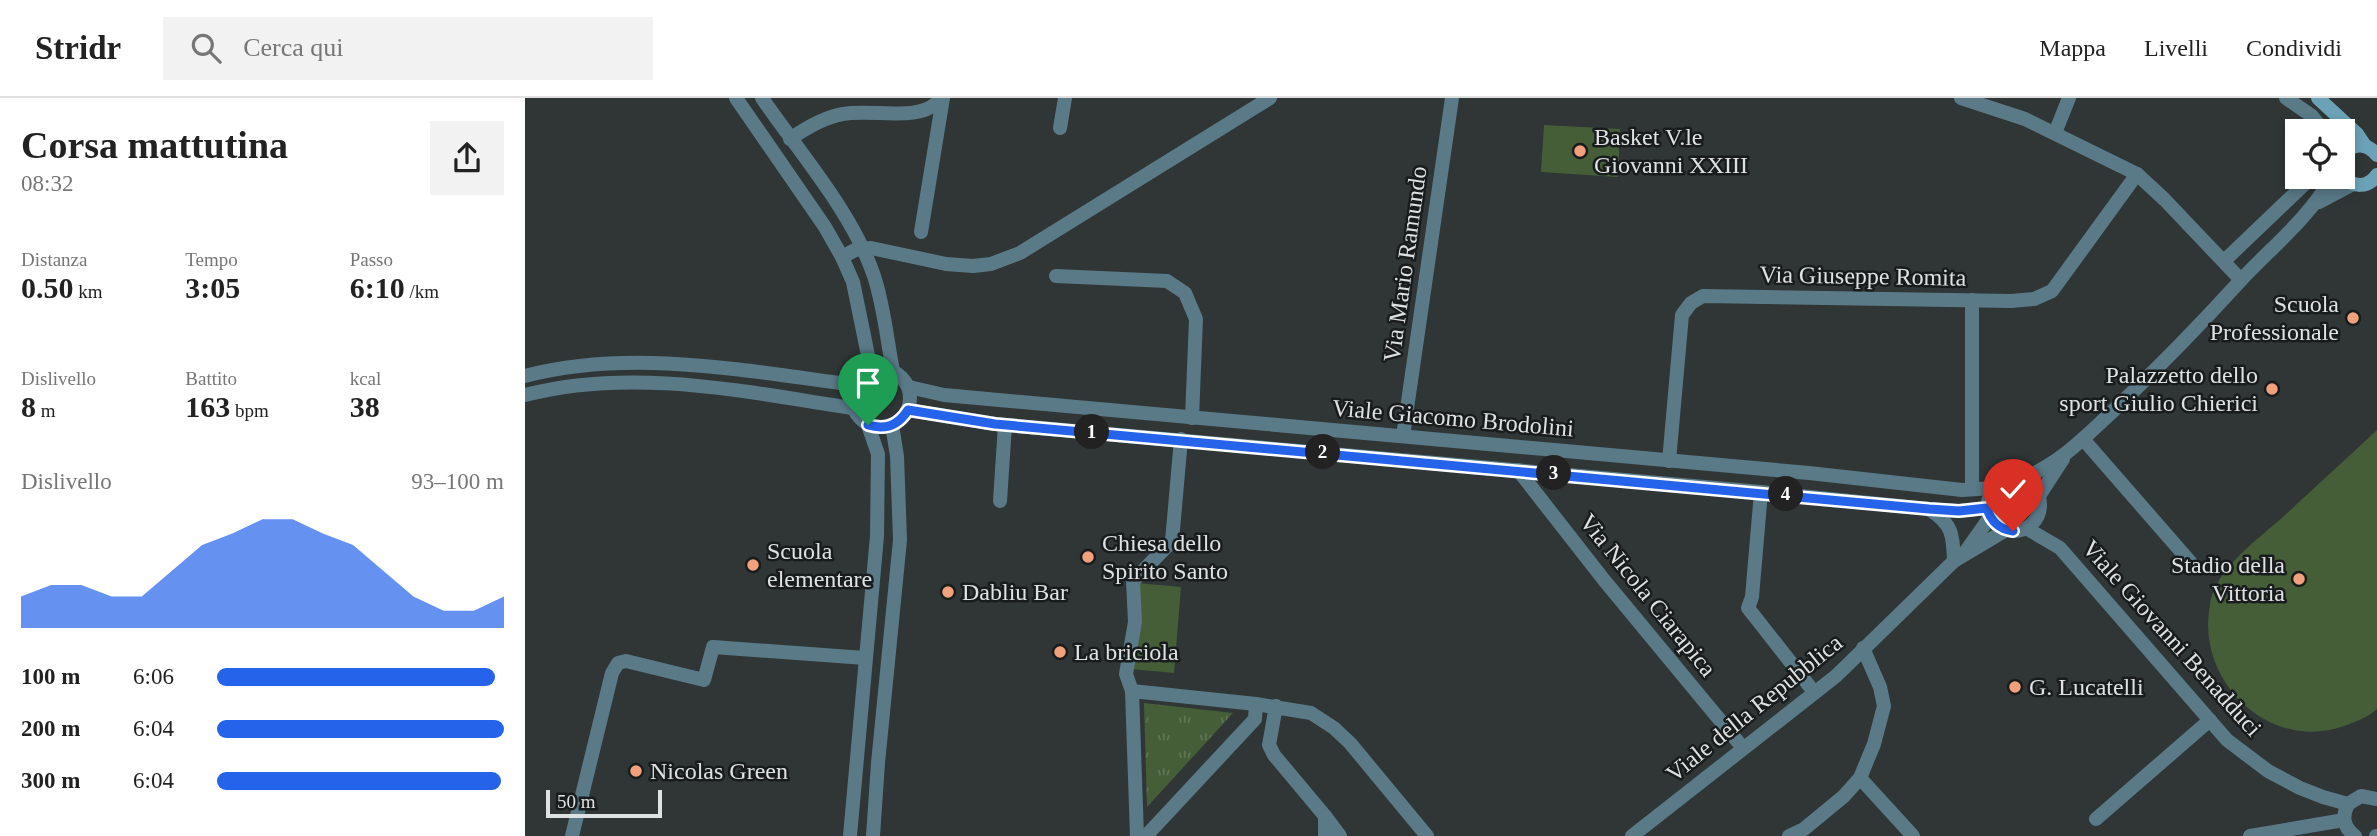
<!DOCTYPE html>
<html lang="it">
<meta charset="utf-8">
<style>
body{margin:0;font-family:"Times New Roman",serif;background:#f2f2f2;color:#222;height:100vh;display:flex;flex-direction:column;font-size:26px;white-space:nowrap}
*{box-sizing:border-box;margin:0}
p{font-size:23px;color:#767676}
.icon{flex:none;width:38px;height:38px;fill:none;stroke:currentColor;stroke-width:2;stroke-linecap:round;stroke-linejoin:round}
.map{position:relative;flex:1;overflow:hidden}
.side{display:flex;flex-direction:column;background:#fff;width:525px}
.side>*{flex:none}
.controls{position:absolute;left:1760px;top:21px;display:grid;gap:14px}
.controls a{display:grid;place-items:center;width:70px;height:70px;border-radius:0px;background:#fff;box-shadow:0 4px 10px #0003;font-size:35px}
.scale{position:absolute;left:21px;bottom:18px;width:116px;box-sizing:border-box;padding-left:7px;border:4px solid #dee2e2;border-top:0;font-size:19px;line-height:24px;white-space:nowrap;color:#dee2e2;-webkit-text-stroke:5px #191c1c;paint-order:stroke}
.pin{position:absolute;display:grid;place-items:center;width:60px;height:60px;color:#fff;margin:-72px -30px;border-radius:50% 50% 50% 0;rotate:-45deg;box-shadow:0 0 7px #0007}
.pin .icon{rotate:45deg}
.km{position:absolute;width:35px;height:35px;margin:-18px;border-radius:50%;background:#222;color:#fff;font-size:19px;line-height:35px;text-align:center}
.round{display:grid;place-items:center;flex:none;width:74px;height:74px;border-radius:0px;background:#f2f2f2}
.head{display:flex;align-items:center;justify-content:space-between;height:119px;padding:0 21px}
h1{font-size:38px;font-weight:700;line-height:52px}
.metrics{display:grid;grid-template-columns:repeat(3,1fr);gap:10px;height:119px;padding:7px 21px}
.metrics div{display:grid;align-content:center}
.metrics b{font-size:30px;font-weight:700}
.metrics small{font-size:19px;font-weight:400}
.metrics p{font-size:19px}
.chart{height:196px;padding:14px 21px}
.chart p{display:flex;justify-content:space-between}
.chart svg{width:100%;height:126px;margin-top:7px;fill:#2563eb;opacity:.7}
ul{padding:0 21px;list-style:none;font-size:23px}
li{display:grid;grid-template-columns:112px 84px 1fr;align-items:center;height:52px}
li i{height:18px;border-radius:9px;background:#2563eb}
header{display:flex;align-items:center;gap:42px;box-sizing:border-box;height:98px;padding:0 35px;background:#fff;border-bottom:2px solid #e0e0e0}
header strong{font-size:33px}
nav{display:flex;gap:38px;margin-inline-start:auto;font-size:24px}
.search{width:490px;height:63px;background:#f2f2f2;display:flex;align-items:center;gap:18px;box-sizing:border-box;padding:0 24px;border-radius:0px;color:#767676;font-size:26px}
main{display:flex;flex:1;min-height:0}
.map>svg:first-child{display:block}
.grass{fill:#455e38}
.park{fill:url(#park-tufts)}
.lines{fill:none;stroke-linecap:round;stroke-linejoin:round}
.minor{stroke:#5a7a88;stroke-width:14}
.tertiary{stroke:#5a7a88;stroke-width:14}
.secondary{stroke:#6ca2b7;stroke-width:14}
.route-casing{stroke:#fff;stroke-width:14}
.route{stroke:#2563eb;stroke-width:9}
.poi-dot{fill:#f1a17c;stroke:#191c1c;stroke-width:2.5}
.labels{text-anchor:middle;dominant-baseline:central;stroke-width:5;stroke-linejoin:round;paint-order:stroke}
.poi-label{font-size:24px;fill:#dee2e2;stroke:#191c1c;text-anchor:start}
.street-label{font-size:24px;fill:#dee2e2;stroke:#191c1c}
</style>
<header>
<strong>Stridr</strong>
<div class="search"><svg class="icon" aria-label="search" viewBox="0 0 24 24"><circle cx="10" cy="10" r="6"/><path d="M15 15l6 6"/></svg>Cerca qui</div>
<nav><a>Mappa</a><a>Livelli</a><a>Condividi</a></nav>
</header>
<main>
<section class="side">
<div class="head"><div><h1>Corsa mattutina</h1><p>08:32</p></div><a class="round"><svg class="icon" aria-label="share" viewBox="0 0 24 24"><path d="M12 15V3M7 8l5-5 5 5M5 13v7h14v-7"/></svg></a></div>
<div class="metrics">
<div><p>Distanza</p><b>0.50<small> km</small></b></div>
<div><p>Tempo</p><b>3:05</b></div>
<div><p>Passo</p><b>6:10<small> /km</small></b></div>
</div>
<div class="metrics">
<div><p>Dislivello</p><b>8<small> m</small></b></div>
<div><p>Battito</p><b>163<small> bpm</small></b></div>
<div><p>kcal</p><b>38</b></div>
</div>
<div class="chart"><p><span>Dislivello</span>93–100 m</p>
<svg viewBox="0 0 160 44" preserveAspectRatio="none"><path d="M0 44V33L10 29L20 29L30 33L40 33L50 24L60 15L70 11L80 6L90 6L100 11L110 15L120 24L130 33L140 38L150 38L160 33V44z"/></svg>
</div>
<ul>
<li><b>100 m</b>6:06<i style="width:97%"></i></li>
<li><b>200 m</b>6:04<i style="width:100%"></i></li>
<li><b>300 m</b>6:04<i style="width:99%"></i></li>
</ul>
</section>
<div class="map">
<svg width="1852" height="738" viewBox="0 0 1852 738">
<defs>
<pattern id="park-tufts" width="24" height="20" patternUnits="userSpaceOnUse" patternTransform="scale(1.75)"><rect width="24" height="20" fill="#455e38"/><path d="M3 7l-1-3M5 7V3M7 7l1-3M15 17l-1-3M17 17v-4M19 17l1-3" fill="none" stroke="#5f7554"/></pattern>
</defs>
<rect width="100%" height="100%" fill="#2f3635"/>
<g class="grass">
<path d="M 1019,27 L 1095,31 L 1093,79 L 1016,74 Z"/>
<path d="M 1852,332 L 1852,611 C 1842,620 1832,623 1819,628 C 1747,654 1674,587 1684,513 C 1685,508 1685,502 1687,497 C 1698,466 1734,440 1758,419 C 1789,390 1821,361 1852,332 Z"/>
<path d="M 613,485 L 656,489 L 649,575 L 606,571 Z"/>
</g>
<path class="park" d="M 619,605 L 708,615 L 622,709 Z"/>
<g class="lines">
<g class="minor">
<path d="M 1436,0 L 1500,21 L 1612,76 L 1640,102 L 1716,182"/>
<path d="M 1761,0 L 1787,18 L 1799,33"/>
<path d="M 535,30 L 540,0"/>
<path d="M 1530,35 L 1544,0"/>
<path d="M 265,41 C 281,30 299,19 318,16 C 347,10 398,26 416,0"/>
<path d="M 1794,104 L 1828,86"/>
<path d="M 396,134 L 418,0"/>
<path d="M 317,159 L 330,152 L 346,150 L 421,166 L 448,168 L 466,166 L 495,155 L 745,0"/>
<path d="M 1699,163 L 1787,79"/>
<path d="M 531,178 L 642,183 L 660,195 L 671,221 L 667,320"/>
<path d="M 0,278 C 107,250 222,273 329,287"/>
<path d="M 384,289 L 419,297 L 1284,375 L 1437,392 L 1468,390"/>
<path d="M 0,297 C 108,269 220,294 328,310"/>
<path d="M 383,312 L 470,326 L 1236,394 L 1404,411 L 1434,413 L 1462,410"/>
<path d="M 878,338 L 927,0"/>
<path d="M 1558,341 L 1667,466"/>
<path d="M 1144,363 L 1157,217 L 1166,205 L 1178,198 L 1486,203 L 1509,201 L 1527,193 L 1612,76"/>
<path d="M 993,372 L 1079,482 L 1218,650"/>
<circle cx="1489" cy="407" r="26"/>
<path d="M 1495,381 C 1533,368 1561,338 1589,312 C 1633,270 1675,227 1716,182 C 1748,148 1784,120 1807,79"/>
<path d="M 1447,391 L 1447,202"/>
<path d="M 1236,394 L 1227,499 L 1223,510 L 1289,594"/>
<path d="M 1514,398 L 1538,361"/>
<path d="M 475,403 L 480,327"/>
<path d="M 1405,412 C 1428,426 1428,438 1429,463"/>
<path d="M 1501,430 L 1535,450 L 1702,642 L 1743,673 L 1775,690 L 1798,699 L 1823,706"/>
<path d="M 1441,453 L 1465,419"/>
<path d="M 607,593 L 731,606 L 786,615 L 809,630 L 825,645 L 902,738"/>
<path d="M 751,608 L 744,647 L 749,657 L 800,718 L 800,738"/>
<path d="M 1335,680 L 1388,738"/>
<path d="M 800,718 L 815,738"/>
<path d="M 1571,721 L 1685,622"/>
<path d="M 47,738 L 87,575 L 93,565 L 101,563 L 179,582 L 188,549 L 340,560"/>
<path d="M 612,738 L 607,593 L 601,576 L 610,524 L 608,483 L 647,443 L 656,341"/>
<path d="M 621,738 L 730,621 L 731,606"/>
<path d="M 1107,738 L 1311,578 L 1429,463 L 1481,432"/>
<path d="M 1264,738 L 1279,731 L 1319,698 L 1335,680 L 1349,646 L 1359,608 L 1355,589 L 1338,550"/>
<path d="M 1725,738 L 1819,722"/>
<path d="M 1830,738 C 1818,729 1817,718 1823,706 L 1836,698 L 1852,701"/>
<path d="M 1851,738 L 1852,738"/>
</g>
<g class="tertiary">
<path d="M 211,0 L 300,129 L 317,159 L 328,184 L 346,272"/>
<path d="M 237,0 C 274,54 328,115 349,178 C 359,208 362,242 368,273"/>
<circle cx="356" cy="300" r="29"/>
<path d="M 325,738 L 352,438 L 353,356 L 343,327"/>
<path d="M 348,738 L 353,665 L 375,442 L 372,358 L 367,327"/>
</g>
<g class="secondary">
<path d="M 1793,0 L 1832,36 L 1840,48"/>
<path d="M 1818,56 C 1829,44 1842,45 1852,57"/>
<path d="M 1818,78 C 1828,90 1843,90 1852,77"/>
</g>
</g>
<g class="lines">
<defs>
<path id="route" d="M 343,327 C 360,332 373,328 383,312 L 470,326 L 1404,411 L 1434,413 L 1462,410 C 1466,424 1474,431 1488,433"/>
</defs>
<use href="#route" class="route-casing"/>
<use href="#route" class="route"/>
</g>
<g class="poi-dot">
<circle cx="1055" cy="53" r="7"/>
<circle cx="1828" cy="220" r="7"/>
<circle cx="1747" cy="291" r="7"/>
<circle cx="563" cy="459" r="7"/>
<circle cx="228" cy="467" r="7"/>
<circle cx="1774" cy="481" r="7"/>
<circle cx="423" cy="494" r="7"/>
<circle cx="535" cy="554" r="7"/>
<circle cx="1490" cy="589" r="7"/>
<circle cx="111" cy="673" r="7"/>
</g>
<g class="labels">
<g class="poi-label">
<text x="1069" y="39">Basket V.le<tspan x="1069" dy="28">Giovanni XXIII</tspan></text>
<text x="1814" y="206" text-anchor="end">Scuola<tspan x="1814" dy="28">Professionale</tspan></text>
<text x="1733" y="277" text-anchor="end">Palazzetto dello<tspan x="1733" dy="28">sport Giulio Chierici</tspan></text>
<text x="577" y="445">Chiesa dello<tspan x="577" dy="28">Spirito Santo</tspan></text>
<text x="242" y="453">Scuola<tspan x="242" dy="28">elementare</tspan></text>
<text x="1760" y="467" text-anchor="end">Stadio della<tspan x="1760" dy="28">Vittoria</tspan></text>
<text x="437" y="494">Dabliu Bar</text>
<text x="549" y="554">La briciola</text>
<text x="1504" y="589">G. Lucatelli</text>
<text x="125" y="673">Nicolas Green</text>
</g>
<g class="street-label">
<text transform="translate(880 166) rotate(-82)">Via Mario Ramundo</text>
<text transform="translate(1338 178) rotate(1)">Via Giuseppe Romita</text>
<text transform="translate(928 320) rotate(5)">Viale Giacomo Brodolini</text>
<text transform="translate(1123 497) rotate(51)">Via Nicola Ciarapica</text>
<text transform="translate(1647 540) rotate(48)">Viale Giovanni Benadduci</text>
<text transform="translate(1229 610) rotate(-39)">Viale della Repubblica</text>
</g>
</g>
</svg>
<div class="controls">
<a><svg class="icon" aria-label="locate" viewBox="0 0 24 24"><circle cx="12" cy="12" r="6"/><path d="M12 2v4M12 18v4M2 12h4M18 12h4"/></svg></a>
</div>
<div class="scale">50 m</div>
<div class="pin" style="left:343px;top:327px;background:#1e9e55"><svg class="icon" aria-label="arrive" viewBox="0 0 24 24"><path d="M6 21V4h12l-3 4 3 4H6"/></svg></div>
<div class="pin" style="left:1488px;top:433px;background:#d93025"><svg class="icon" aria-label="check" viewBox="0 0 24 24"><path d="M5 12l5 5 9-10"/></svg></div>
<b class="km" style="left:567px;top:334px">1</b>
<b class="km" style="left:798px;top:354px">2</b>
<b class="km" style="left:1029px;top:375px">3</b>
<b class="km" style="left:1261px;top:396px">4</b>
</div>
</main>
